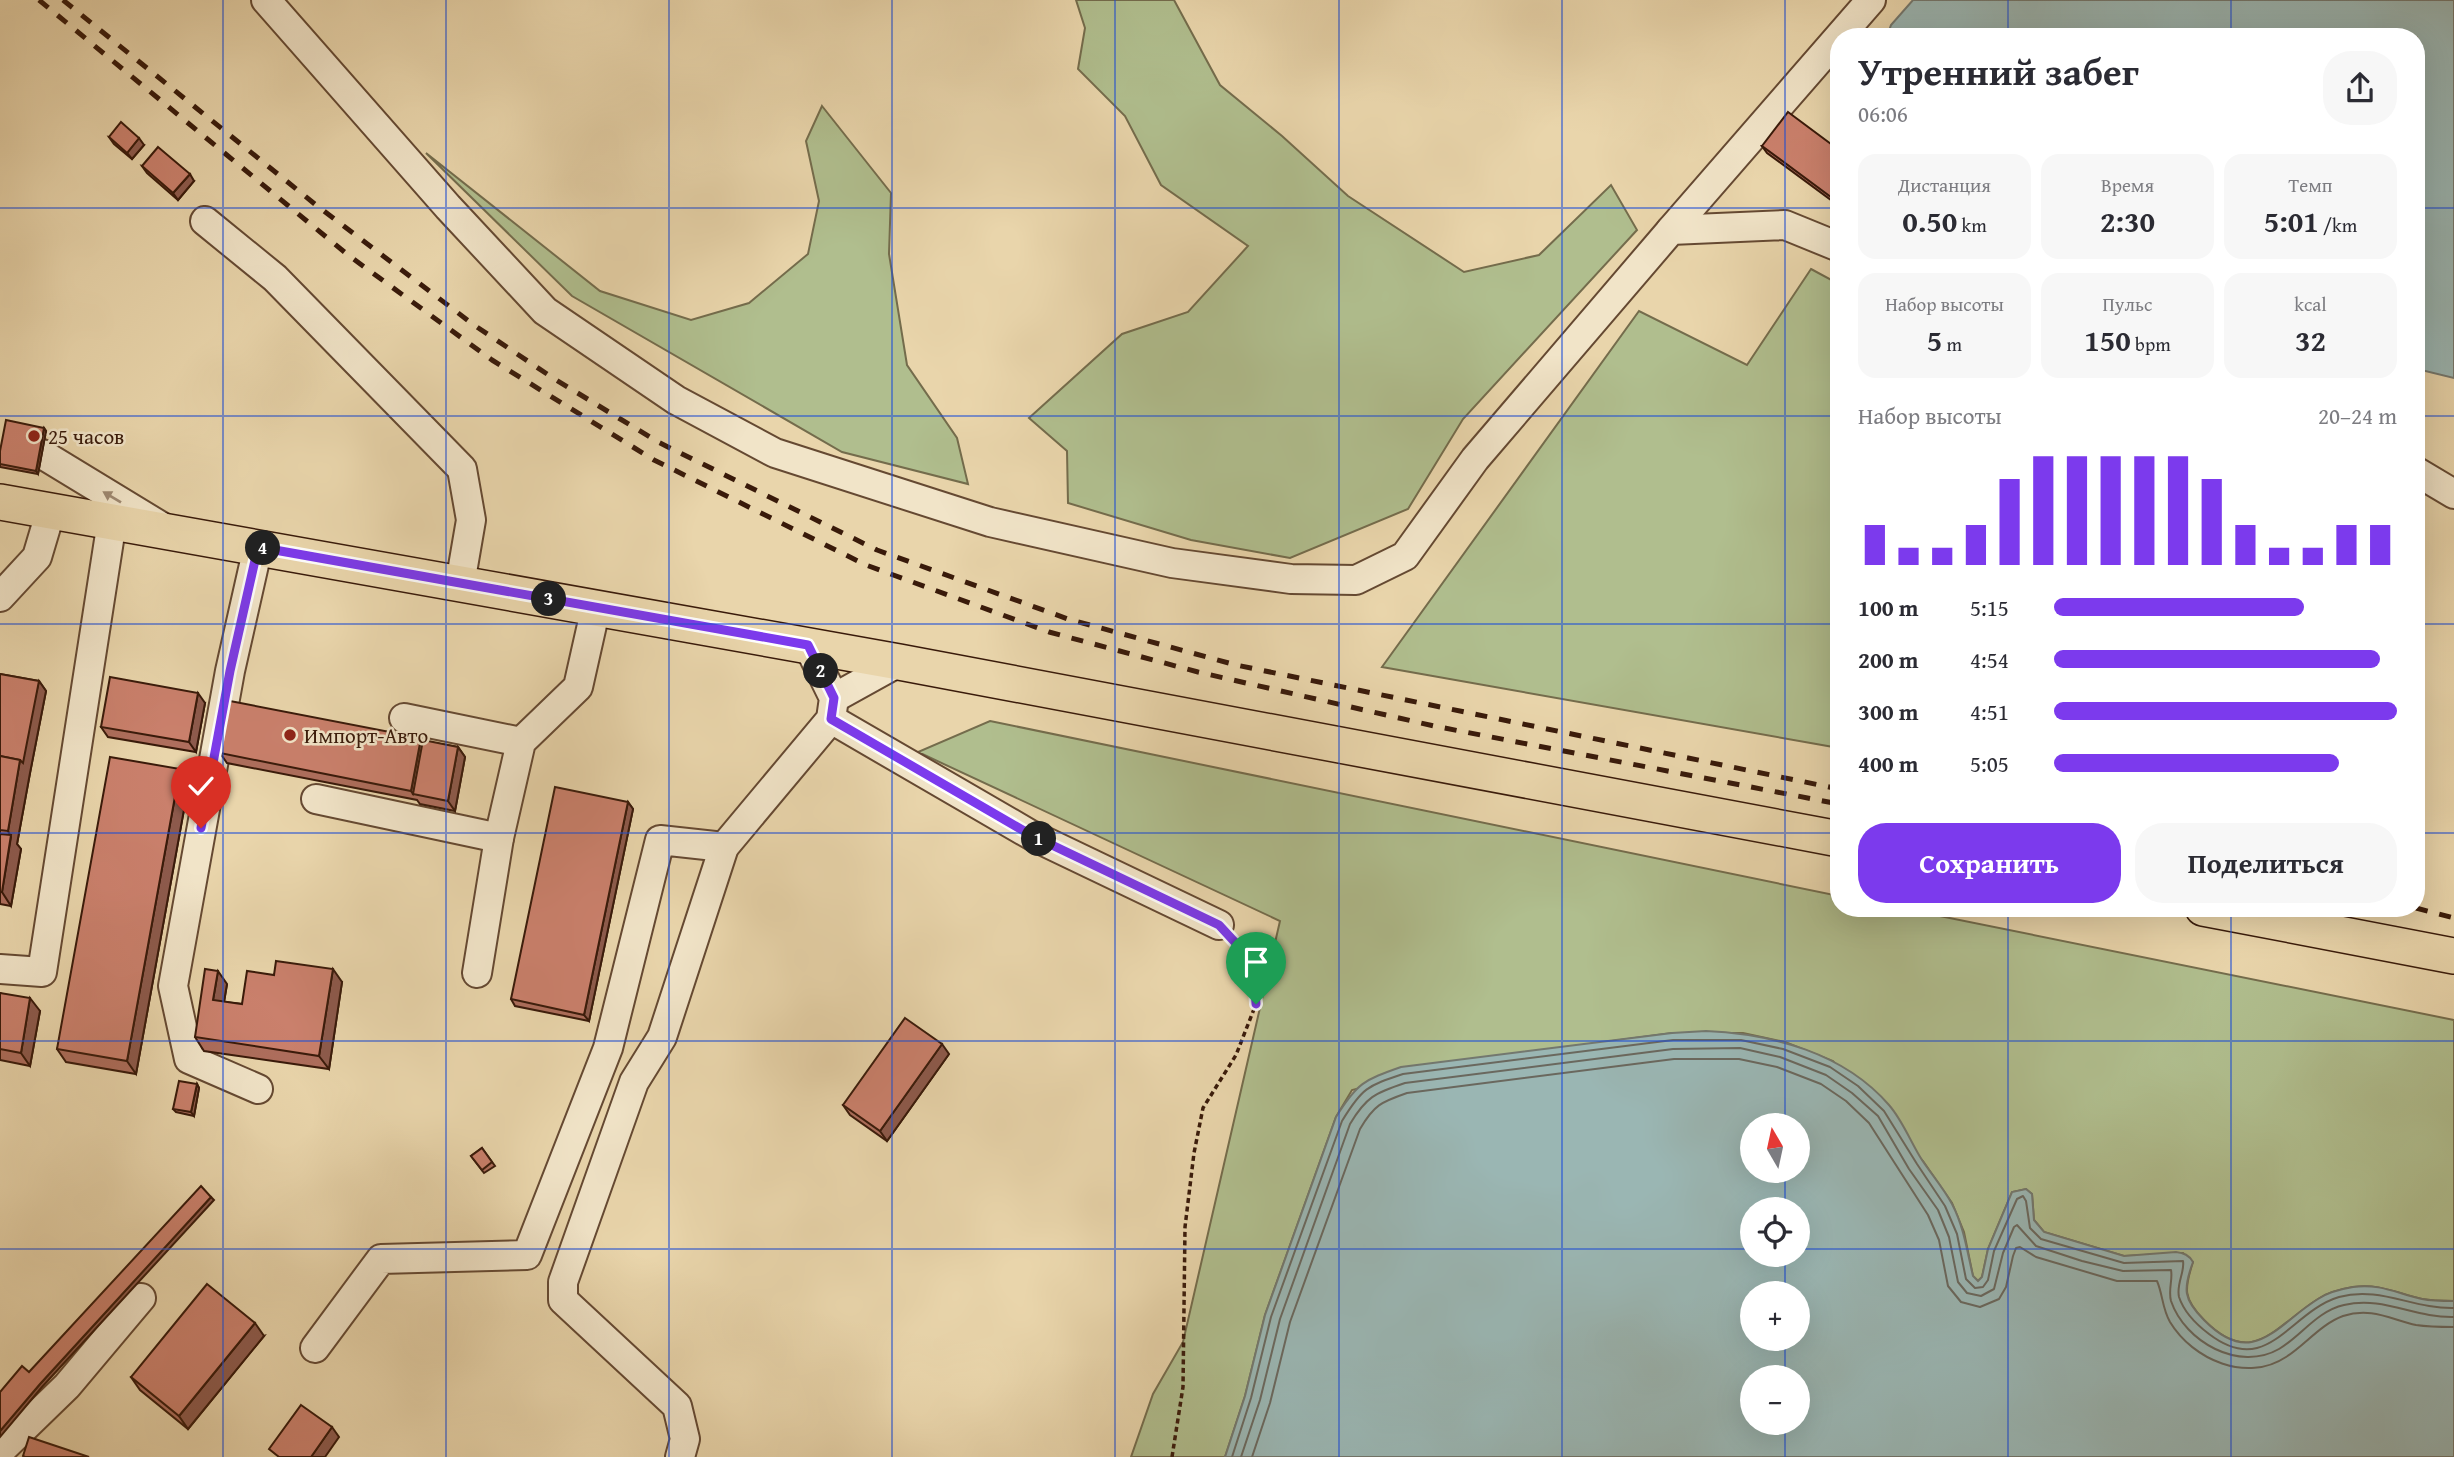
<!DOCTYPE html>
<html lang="ru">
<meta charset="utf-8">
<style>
body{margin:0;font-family:"Gentium Book Plus",serif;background:#f7f7f7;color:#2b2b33;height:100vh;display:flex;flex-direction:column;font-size:26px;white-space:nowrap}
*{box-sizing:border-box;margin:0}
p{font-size:23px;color:#7c7c81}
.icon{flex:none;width:38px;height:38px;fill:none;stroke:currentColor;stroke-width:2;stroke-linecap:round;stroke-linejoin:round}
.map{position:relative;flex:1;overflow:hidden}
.panel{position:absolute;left:1830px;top:28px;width:595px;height:889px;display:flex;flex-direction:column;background:#fff;border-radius:28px;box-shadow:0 7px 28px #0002}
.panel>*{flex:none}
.needle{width:46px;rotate:351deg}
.buttons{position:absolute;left:1740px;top:1113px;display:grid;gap:14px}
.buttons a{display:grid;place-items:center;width:70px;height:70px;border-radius:50%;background:#fff;box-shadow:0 7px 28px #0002;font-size:35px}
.pin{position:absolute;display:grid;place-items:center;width:60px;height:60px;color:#fff;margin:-72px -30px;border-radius:50% 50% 50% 0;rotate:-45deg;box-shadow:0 0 7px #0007}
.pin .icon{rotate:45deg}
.km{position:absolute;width:35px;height:35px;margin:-18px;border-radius:50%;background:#222;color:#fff;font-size:19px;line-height:35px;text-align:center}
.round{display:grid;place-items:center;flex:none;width:74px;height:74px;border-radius:28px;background:#f7f7f7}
.overview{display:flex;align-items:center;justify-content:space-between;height:119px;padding:0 28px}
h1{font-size:38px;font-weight:700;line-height:52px}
.figures{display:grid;grid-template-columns:repeat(3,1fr);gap:10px;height:119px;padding:7px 28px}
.figures div{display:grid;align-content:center;border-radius:18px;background:#f7f7f7;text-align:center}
.figures b{font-size:30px;font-weight:700}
.figures small{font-size:19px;font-weight:400}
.figures p{font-size:19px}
.chart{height:196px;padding:14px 28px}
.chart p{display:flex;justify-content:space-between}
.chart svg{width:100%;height:126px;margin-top:7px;stroke:#7c3aed;stroke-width:6}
.primary-button{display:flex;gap:14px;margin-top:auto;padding:14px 28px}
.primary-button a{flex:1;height:80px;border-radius:28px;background:#7c3aed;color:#fff;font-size:28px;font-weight:700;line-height:80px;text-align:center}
.primary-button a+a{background:#f7f7f7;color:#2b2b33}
ul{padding:0 28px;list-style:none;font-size:23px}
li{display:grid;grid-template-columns:112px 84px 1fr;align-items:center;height:52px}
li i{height:18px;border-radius:9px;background:#7c3aed}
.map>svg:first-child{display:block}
.green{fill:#b0be8e;stroke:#746c4c;stroke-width:2}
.water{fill:#9ab6b3;stroke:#73786f;stroke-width:2;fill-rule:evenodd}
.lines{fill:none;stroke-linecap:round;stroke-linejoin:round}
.shore{stroke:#6a685e;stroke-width:2}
.minor-casing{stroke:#654932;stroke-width:32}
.major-casing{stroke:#391a0a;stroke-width:38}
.path{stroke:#391a0a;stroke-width:3.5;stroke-dasharray:5 3.5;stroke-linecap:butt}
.minor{stroke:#f1e4c8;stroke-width:28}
.major{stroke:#e9d5ab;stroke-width:35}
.rail{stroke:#391a0a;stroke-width:5;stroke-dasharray:12 12;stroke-linecap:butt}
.wall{fill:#ae6e5d;stroke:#391a0a;stroke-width:2}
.shaded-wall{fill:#8d5a4c;stroke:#391a0a;stroke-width:2}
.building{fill:#ca806c;stroke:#391a0a;stroke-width:2}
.oneway{fill:#9e8972}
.route-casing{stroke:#fff;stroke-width:14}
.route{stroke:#7c3aed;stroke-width:9}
.grid{fill:none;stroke:#1d4ed8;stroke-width:2;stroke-opacity:0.55}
.poi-dot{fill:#8f2418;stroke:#f1e4c8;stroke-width:2.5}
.labels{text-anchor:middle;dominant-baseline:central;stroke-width:5;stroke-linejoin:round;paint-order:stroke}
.poi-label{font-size:21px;fill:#391a0a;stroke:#f1e4c8;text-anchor:start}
</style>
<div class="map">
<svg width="2454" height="1457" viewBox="0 0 2454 1457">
<rect width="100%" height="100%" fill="#e9d5ab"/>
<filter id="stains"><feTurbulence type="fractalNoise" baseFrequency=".00286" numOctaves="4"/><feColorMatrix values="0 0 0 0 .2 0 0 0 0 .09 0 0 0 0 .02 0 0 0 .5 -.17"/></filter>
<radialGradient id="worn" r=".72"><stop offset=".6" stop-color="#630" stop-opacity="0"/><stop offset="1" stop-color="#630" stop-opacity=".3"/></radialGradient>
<g class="green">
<path d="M 1076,0 L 1174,0 L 1220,85 L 1282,136 L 1348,196 L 1464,272 L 1539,255 L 1611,185 L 1637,230 L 1463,419 L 1408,509 L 1290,558 L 1191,540 L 1068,503 L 1067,451 L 1029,418 L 1122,334 L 1188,312 L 1248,246 L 1161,185 L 1125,116 L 1078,69 L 1085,28 Z"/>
<path d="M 822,106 L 891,193 L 889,254 L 907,365 L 957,438 L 968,484 L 842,452 L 572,296 L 426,153 L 600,291 L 691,320 L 749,303 L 808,254 L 819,201 L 806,141 Z"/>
<path d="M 1811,269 L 1839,284 L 1839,748 L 1382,667 L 1639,311 L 1747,365 Z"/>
<path d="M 990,721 L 1839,896 L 1839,908 L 1900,908 L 2454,1020 L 2454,1301 C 2443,1301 2432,1301 2422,1299 C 2398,1294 2380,1283 2353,1287 C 2341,1289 2328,1292 2318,1299 C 2276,1325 2253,1370 2204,1320 C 2183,1299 2184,1289 2193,1262 L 2183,1253 L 2124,1256 L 2044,1232 L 2034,1220 L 2032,1194 L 2026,1189 L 2012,1192 L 1988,1249 L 1982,1277 L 1978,1281 L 1973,1276 L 1964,1232 L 1952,1203 L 1923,1161 L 1833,1061 L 1785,1042 L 1743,1033 L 1672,1033 L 1469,1060 L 1352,1090 L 1336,1117 L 1265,1315 L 1245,1396 L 1225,1457 L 1131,1457 L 1153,1394 L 1183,1342 L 1280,921 L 918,752 Z"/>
</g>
<g class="water">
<path d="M 1913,0 L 2454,0 L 2454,378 L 2417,369 L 2417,37 L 1887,37 L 1891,25 Z"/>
<path d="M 1706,1031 C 1773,1034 1844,1053 1889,1105 C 1903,1121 1911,1143 1922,1160 C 1932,1175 1944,1189 1952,1204 C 1964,1227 1967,1251 1973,1276 L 1978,1281 L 1982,1277 L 1988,1249 L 2012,1192 L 2026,1189 L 2032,1194 L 2034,1220 L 2044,1232 L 2124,1256 L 2176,1252 C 2184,1253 2189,1255 2193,1262 C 2183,1289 2183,1299 2204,1320 C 2253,1370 2276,1325 2318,1299 C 2328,1292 2341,1289 2353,1287 C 2380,1283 2398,1294 2422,1299 C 2432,1301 2443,1301 2454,1301 L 2454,1457 L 1225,1457 L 1245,1396 L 1265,1315 L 1336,1117 C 1357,1083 1364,1080 1401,1067 L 1672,1033 ZM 1752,1125 L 1797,1125 L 1797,1171 L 1752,1171 ZM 1752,1209 L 1797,1209 L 1797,1255 L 1752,1255 ZM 1752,1293 L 1797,1293 L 1797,1339 L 1752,1339 ZM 1752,1377 L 1797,1377 L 1797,1423 L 1752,1423 Z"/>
</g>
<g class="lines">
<g class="shore">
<path d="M 1232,1457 L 1251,1398 L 1271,1317 L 1342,1121 C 1362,1088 1367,1086 1403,1074 L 1673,1040 L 1741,1040 L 1783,1049 L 1830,1067 L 1858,1086 L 1884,1111 L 1917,1164 L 1945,1206 L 1957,1234 L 1966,1279 L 1975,1288 L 1983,1287 L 1988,1280 L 1994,1251 L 2017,1199 L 2023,1196 L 2026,1201 L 2030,1228 L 2041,1239 L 2124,1263 L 2183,1261 C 2185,1272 2176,1284 2179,1297 C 2184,1312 2197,1325 2209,1334 C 2268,1379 2289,1312 2339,1297 C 2380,1286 2413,1309 2454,1308"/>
<path d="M 1241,1457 L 1260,1400 L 1280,1319 L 1350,1124 C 1366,1097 1375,1093 1405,1083 L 1673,1049 L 1740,1048 L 1780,1057 L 1826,1075 L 1852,1093 L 1878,1116 L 1909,1169 L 1938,1210 L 1949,1237 L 1958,1282 L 1967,1293 L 1981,1296 L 1994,1289 L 2003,1253 L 2014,1227 L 2017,1225 L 2036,1246 L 2082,1261 L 2123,1271 L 2171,1270 C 2173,1279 2168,1290 2171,1301 C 2185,1342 2239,1372 2279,1349 C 2301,1336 2317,1311 2344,1305 C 2384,1296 2414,1318 2454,1317"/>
<path d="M 1252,1457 L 1270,1403 L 1290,1322 L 1360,1129 C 1374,1105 1381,1102 1407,1093 L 1674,1059 L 1739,1059 L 1777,1067 L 1821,1084 L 1846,1101 L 1869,1123 L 1928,1215 L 1939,1240 L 1948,1286 L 1961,1302 L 1980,1307 L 1999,1299 L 2006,1287 L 2013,1256 L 2016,1248 L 2020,1247 L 2036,1257 L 2117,1281 L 2157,1281 C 2163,1295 2162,1308 2170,1322 C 2193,1360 2247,1383 2286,1357 C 2305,1345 2321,1324 2343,1316 C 2371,1307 2390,1319 2416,1325 C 2429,1327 2442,1327 2454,1327"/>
</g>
<defs>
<g id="minor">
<path d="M 266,0 L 448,207 L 545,311 L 676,400 L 775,453 L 990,522 L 1172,563 L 1291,579 L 1356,580 L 1405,556 L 1475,459 L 1671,230 L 1785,225 L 1839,247"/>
<path d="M 205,221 L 275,278 L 462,469 L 471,520 L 460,584"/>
<path d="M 1671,230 L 1871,0"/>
<path d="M 42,454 L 162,527"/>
<path d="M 2417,472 L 2454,494"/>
<path d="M 0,597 L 37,557 L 51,510"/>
<path d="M 834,698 L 899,662"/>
<path d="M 404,718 L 521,742"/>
<path d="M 831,719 L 1031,835 L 1219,925"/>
<path d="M 316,799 L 499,838"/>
<path d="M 0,969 L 42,972 L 112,521"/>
<path d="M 477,973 L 499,838 L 521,742 L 578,687 L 596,607"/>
<path d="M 258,1089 L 189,1059 L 173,986 L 230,671 L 258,547"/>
<path d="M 315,1348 L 381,1259 L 527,1255 L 608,1048 L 660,840 L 724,847"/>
<path d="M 0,1451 L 67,1386 L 141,1298"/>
<path d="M 680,1457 L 685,1439 L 677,1406 L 563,1300 L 563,1282 L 634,1082 L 662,1037 L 724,847 L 831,719 L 834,698 L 808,645"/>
</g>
<g id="major">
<path d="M 0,502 L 899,662 L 1839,839"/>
<path d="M 2203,908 L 2454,956"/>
</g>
</defs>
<use href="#minor" class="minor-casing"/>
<use href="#major" class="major-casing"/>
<path class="path" d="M 1172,1457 L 1183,1387 L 1185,1227 L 1194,1153 L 1203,1108 L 1236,1055 L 1256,1004 L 1253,971 L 1244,952 L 1234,942"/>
<use href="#minor" class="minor"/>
<use href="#major" class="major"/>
<g class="rail">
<path d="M 39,0 L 348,255 L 492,360 L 654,460 L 866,565 L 1049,632 L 1198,672 L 1434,726 L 1839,804"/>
<path d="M 63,0 L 316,205 L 474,325 L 553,378 L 658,442 L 877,550 L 1068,619 L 1236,665 L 1839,789"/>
<path d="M 2416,908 L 2454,918"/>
</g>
</g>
<g class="wall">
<path d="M 109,137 L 144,145 L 132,159 L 114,144 Z"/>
<path d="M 1762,146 L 1839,150 L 1839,206 L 1767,153 Z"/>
<path d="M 142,166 L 194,181 L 178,200 L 147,173 Z"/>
<path d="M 44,428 L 46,431 L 38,474 L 0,467 L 0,464 Z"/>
<path d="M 0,674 L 39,681 L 46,691 L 30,773 L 17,844 L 21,849 L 11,906 L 0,904 Z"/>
<path d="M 205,703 L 196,752 L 108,737 L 101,727 Z"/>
<path d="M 423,741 L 458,747 L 465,757 L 455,811 L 420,804 L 417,800 L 227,763 L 220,753 Z"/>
<path d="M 189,782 L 136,1074 L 66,1062 L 57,1049 Z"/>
<path d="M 628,802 L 633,809 L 589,1021 L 515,1006 L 511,999 Z"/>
<path d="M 274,975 L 342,982 L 329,1069 L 204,1051 L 195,1037 L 227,984 L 224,1002 L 242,1004 Z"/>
<path d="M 0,993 L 40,1011 L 30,1066 L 0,1060 Z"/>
<path d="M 949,1054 L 887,1141 L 850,1115 L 843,1105 Z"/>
<path d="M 197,1084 L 199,1088 L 194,1116 L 176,1112 L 173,1109 Z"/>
<path d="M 482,1148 L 495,1166 L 484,1173 L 471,1156 Z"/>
<path d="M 264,1336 L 188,1429 L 140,1390 L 131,1377 Z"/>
</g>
<g class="shaded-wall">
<path d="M 139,138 L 144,145 L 132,159 L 127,153 Z"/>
<path d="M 190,174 L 194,181 L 178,200 L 173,193 Z"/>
<path d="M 44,428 L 46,431 L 38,474 L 36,471 Z"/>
<path d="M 39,681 L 46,691 L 30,773 L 17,844 L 21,849 L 11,906 L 2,892 L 11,837 L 8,831 L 20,760 Z"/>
<path d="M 198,693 L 205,703 L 196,752 L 189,742 Z"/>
<path d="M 421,738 L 428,748 L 413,794 L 411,791 Z"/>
<path d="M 458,747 L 465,757 L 455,811 L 448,801 Z"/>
<path d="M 180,769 L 189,782 L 136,1074 L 127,1061 Z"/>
<path d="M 628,802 L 633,809 L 589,1021 L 584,1015 Z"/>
<path d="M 333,969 L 342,982 L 329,1069 L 319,1056 Z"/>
<path d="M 218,971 L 227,984 L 222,1014 L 213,1000 Z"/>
<path d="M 30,998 L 40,1011 L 30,1066 L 21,1053 Z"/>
<path d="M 942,1044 L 949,1054 L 887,1141 L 880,1131 Z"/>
<path d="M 197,1084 L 199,1088 L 194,1116 L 191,1112 Z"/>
<path d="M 211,1197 L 214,1200 L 42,1387 L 0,1437 L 0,1431 L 40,1384 Z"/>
<path d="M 255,1323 L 264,1336 L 188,1429 L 179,1416 Z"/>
<path d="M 332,1427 L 339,1437 L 325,1457 L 311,1457 Z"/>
</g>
<g class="building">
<path d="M 1788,112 L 1839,150 L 1839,203 L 1762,146 Z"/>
<path d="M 121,122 L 139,138 L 127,153 L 109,137 Z"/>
<path d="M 158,147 L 190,174 L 173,193 L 142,166 Z"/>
<path d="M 6,420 L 44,428 L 36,471 L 0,464 L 0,451 Z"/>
<path d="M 0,674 L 39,681 L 23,763 L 20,760 L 0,756 Z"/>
<path d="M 110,677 L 198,693 L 189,742 L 101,727 Z"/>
<path d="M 230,701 L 421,738 L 411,791 L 220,753 Z"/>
<path d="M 423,740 L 458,747 L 448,801 L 413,794 Z"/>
<path d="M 0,756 L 20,760 L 8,831 L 0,830 Z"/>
<path d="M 110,757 L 180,769 L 127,1061 L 57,1049 Z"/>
<path d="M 555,787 L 628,802 L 584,1015 L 511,999 Z"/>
<path d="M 0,834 L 11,835 L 2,892 L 0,892 Z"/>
<path d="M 276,961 L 333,969 L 319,1056 L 195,1037 L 205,969 L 218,971 L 213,1000 L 242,1004 L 247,971 L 274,975 Z"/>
<path d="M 0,993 L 30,998 L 21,1053 L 0,1049 Z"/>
<path d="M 905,1018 L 942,1044 L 880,1131 L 843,1105 Z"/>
<path d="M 179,1081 L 197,1084 L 191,1112 L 173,1109 Z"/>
<path d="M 482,1148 L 492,1162 L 482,1170 L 471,1156 Z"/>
<path d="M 201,1186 L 211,1197 L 40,1384 L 0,1431 L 0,1392 L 22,1366 L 29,1372 Z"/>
<path d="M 207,1284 L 255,1323 L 179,1416 L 131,1377 Z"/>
<path d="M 301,1405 L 332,1427 L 311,1457 L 279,1457 L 269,1449 Z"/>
<path d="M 29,1437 L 89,1457 L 25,1457 L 23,1456 Z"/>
</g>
<defs><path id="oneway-solid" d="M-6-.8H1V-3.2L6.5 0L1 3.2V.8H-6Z" transform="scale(1.75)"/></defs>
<use class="oneway" href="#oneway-solid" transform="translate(112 497) rotate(-149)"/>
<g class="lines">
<defs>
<path id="route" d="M 201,828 L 230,671 L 258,547 L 808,645 L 834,698 L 831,719 L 1031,835 L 1219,925 L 1244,952 L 1254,971 L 1256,1004"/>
</defs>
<use href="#route" class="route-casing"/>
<use href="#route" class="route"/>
</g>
<path class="grid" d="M 223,0 L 223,1457M 446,0 L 446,1457M 669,0 L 669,1457M 892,0 L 892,1457M 1115,0 L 1115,1457M 1339,0 L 1339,1457M 1562,0 L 1562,1457M 1785,0 L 1785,1125M 2008,0 L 2008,37M 2231,0 L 2231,37M 0,208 L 1839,208M 2417,208 L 2454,208M 0,416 L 1839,416M 2417,416 L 2454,416M 0,624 L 1839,624M 2417,624 L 2454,624M 0,833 L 1839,833M 2417,833 L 2454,833M 2008,908 L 2008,1457M 2231,908 L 2231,1457M 0,1041 L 2454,1041M 1785,1171 L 1785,1209M 0,1249 L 1752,1249M 1797,1249 L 2454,1249M 1785,1255 L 1785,1293M 1785,1339 L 1785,1377M 1785,1423 L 1785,1457"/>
<g class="poi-dot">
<circle cx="34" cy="436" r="7"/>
<circle cx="290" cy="735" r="7"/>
</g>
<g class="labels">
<g class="poi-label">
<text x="48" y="436">25 часов</text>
<text x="304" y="735">Импорт-Авто</text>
</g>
</g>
<rect width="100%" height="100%" filter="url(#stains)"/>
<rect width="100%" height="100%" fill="url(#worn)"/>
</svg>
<div class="buttons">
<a><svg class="needle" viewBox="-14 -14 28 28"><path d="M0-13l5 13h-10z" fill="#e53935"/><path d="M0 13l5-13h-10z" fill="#7c7c81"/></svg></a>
<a><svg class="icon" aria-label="locate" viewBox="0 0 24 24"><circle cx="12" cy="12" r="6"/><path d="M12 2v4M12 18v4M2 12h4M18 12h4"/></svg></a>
<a>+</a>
<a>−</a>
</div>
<div class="pin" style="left:1256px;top:1004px;background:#1e9e55"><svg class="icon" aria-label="arrive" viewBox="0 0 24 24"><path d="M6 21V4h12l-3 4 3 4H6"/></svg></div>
<div class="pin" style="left:201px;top:828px;background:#d93025"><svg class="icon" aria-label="check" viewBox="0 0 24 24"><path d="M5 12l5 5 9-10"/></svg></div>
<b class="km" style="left:1039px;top:839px">1</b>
<b class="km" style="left:821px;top:671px">2</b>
<b class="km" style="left:549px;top:599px">3</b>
<b class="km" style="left:263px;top:548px">4</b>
<section class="panel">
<div class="overview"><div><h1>Утренний забег</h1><p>06:06</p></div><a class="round"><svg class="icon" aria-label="share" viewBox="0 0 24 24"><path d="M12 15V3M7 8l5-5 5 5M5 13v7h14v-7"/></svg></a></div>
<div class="figures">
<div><p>Дистанция</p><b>0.50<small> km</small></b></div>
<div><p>Время</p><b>2:30</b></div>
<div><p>Темп</p><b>5:01<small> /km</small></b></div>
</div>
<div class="figures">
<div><p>Набор высоты</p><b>5<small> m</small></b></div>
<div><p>Пульс</p><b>150<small> bpm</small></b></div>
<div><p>kcal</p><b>32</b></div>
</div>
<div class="chart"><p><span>Набор высоты</span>20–24 m</p>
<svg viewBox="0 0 160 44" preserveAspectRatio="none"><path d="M5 44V30M15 44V38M25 44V38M35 44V30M45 44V14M55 44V6M65 44V6M75 44V6M85 44V6M95 44V6M105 44V14M115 44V30M125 44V38M135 44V38M145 44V30M155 44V30"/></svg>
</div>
<ul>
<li><b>100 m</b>5:15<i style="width:73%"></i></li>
<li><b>200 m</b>4:54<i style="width:95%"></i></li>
<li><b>300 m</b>4:51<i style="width:100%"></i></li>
<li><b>400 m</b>5:05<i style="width:83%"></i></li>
</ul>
<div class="primary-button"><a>Сохранить</a><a>Поделиться</a></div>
</section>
</div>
